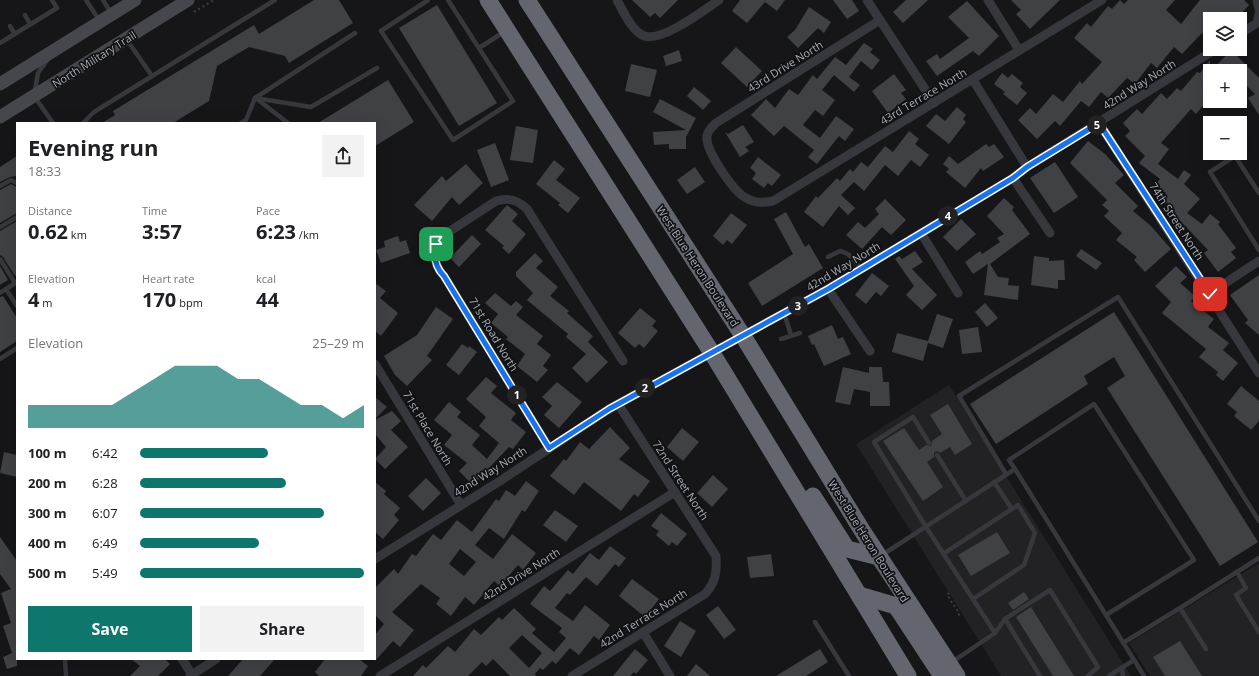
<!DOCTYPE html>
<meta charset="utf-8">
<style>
body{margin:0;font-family:"Open Sans",sans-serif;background:#f2f2f2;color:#202124;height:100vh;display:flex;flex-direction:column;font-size:15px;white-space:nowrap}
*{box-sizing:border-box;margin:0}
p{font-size:13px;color:#757577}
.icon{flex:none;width:22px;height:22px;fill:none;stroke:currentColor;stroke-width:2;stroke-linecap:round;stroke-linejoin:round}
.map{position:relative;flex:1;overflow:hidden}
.details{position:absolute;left:16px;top:122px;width:360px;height:538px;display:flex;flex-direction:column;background:#fff;border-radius:0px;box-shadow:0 4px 16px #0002}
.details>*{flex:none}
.tools{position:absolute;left:1203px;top:12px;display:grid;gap:8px}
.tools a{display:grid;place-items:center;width:44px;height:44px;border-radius:0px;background:#fff;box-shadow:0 4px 16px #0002;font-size:20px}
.pin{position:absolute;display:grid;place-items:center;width:34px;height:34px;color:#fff;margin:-17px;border-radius:8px;box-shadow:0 2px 6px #0006}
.km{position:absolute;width:20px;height:20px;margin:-10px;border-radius:50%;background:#222;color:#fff;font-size:11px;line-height:20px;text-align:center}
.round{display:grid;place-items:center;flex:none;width:42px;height:42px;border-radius:0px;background:#f2f2f2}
.summary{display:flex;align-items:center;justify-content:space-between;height:68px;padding:0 12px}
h1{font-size:22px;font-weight:700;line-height:30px}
.metrics{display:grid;grid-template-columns:repeat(3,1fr);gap:6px;height:68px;padding:4px 12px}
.metrics div{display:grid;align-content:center}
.metrics b{font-size:20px;font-weight:700}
.metrics small{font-size:11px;font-weight:400}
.metrics p{font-size:11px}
.chart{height:112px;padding:8px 12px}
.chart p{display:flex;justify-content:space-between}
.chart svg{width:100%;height:72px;margin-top:4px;fill:#0f766e;opacity:.7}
.action{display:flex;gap:8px;margin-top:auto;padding:8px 12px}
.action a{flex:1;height:46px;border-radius:0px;background:#0f766e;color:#fff;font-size:16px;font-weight:700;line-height:46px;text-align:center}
.action a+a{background:#f2f2f2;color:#202124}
ul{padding:0 12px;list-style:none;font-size:13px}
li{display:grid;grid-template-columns:64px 48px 1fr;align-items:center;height:30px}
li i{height:10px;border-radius:5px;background:#0f766e}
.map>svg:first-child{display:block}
.built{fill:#222225}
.building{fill:#404145;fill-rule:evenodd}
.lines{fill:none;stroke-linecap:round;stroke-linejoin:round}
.path{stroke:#3d3f44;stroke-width:2;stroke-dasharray:2 3;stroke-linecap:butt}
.lane{stroke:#37383d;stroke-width:4.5}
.street{stroke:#37383d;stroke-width:9}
.secondary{stroke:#45474d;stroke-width:13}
.highway{stroke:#63666e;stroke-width:17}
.route-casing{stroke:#fff;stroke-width:8}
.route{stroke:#1a73e8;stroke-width:5}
.labels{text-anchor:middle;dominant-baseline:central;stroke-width:3.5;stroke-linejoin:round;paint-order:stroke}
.street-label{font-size:11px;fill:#a8adb8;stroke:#111113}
</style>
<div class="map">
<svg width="1259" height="676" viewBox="0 0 1259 676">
<rect width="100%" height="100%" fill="#161618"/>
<g class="built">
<path d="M 949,385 L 1131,676 L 1001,676 L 856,444 Z"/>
<path d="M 1259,563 L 1259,676 L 1150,676 L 1129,643 Z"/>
</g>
<g class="building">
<path d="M 314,0 L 339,0 L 353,23 L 289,63 L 285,56 L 249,47 L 217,66 L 209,101 L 173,123 L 102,123 L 115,115 L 113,111 L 254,25 L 259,34 Z"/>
<path d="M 632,0 L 678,0 L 660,18 L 655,13 L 650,17 Z"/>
<path d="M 740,0 L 785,0 L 777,11 L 765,2 L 747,23 L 732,11 Z"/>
<path d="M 833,0 L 852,0 L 859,11 L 847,19 Z"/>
<path d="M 906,0 L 928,0 L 903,23 L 893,12 Z"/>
<path d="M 1011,0 L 1060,0 L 1030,29 L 1016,14 L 1021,10 Z"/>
<path d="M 1120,0 L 1124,4 L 1128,0 L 1175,0 L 1166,10 L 1181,24 L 1200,0 L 1244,0 L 1249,5 L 1236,19 L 1210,19 L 1210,40 L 1202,33 L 1182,54 L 1174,47 L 1157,68 L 1151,63 L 1135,84 L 1127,78 L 1108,98 L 1101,92 L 1089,107 L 1081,101 L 1060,126 L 1055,121 L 1037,139 L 1018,120 L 1030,108 L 1036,114 L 1053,94 L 1063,102 L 1080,81 L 1082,84 L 1102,62 L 1074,38 L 1087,23 L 1091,27 L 1108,6 L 1112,9 Z"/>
<path d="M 967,1 L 999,36 L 979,56 L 973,51 L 937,76 L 926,61 L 937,54 L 940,59 L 969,38 L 948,17 Z"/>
<path d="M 437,5 L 497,103 L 459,126 L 399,28 Z"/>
<path d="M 809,7 L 831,22 L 824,33 L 818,28 L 798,48 L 787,37 L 795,30 Z"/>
<path d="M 864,43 L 873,49 L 870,52 L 880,60 L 872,70 L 861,61 L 849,77 L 860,85 L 854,92 L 834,75 L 822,90 L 835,100 L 823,116 L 815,110 L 803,125 L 820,138 L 836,116 L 854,129 L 845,141 L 839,136 L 817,164 L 808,157 L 814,150 L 784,126 L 774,136 L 751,115 L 766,99 L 775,108 L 789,89 L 798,95 L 813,75 L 817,79 L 835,57 L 846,65 Z"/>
<path d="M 736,47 L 762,71 L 747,87 L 721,63 Z"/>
<path d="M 679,50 L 682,61 L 666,66 L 663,56 Z"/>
<path d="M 1231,50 L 1259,78 L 1259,115 L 1248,98 L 1255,94 L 1240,79 L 1240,71 L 1211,71 Z"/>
<path d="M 1210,60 L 1210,97 L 1196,114 L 1191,109 L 1161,143 L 1169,149 L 1158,164 L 1178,179 L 1184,170 L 1191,175 L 1184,184 L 1200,199 L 1187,213 L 1202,224 L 1210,214 L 1220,222 L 1218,224 L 1236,248 L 1231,252 L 1236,258 L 1218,272 L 1204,253 L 1208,250 L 1169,209 L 1172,207 L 1162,199 L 1166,193 L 1155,185 L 1160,179 L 1139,163 L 1145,156 L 1125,136 L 1130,131 L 1123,123 L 1137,109 L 1142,114 L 1161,93 L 1167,99 L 1177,88 L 1181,91 L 1197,72 L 1200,73 Z"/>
<path d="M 631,64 L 657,70 L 650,97 L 625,91 Z"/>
<path d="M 1002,73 L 1008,78 L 1012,74 L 1023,83 L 1020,87 L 1027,93 L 1017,105 L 1003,94 L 1005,92 L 994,84 Z"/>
<path d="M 894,74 L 906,90 L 901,93 L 906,99 L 888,113 L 872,91 Z"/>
<path d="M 388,80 L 414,122 L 375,146 L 375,123 L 318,123 Z"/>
<path d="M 694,87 L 711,101 L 703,110 L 687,96 Z"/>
<path d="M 660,99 L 696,118 L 686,137 L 686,149 L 669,149 L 669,144 L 654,145 L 653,132 L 686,130 L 653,112 Z"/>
<path d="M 957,107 L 966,115 L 963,119 L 966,122 L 949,144 L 926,126 L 936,114 L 945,121 Z"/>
<path d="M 743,125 L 754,142 L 745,147 L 749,151 L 740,157 L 725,132 L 728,134 Z"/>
<path d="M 516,126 L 538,130 L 533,163 L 510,160 Z"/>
<path d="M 909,131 L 919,139 L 915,144 L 929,155 L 920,167 L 911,160 L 898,176 L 885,165 L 864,191 L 854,182 L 841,195 L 855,208 L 848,215 L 839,206 L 823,227 L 804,212 L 816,196 L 818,198 L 837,178 L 840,181 L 850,169 L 853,172 L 861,162 L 868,167 L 885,146 L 893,152 Z"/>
<path d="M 1088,141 L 1105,154 L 1124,175 L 1115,183 L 1138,206 L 1133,211 L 1151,226 L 1171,249 L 1145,272 L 1134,260 L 1137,257 L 1116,240 L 1122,233 L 1104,216 L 1109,211 L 1102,205 L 1107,200 L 1070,163 Z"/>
<path d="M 495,143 L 509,180 L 491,187 L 477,150 Z"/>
<path d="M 986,144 L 989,147 L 994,144 L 1004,157 L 983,171 L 981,168 L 965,188 L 946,172 L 949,169 L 943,164 L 949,156 L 958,164 Z"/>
<path d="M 17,156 L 17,176 L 10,177 L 0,182 L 0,167 Z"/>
<path d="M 758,157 L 781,175 L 772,186 L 768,183 L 764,188 L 752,179 L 756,173 L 750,168 Z"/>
<path d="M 554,160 L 565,169 L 556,180 L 580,198 L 568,213 L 558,205 L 560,203 L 536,184 Z"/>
<path d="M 1055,162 L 1078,197 L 1054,213 L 1030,178 Z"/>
<path d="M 466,164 L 483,183 L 459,205 L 452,197 L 432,221 L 414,205 L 442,176 L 446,181 Z"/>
<path d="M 695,167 L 705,182 L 687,194 L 677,180 Z"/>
<path d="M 11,184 L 17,187 L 17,213 L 0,223 L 0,190 Z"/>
<path d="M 1004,198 L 1014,207 L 1012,210 L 1030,234 L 990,264 L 998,277 L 1009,278 L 1008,285 L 1019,286 L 1018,300 L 984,295 L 988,264 L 973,274 L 965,262 L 980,251 L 982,254 L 1000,242 L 997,238 L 1004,234 L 987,216 Z"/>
<path d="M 885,199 L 906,220 L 891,235 L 882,227 L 862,249 L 846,235 L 858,222 L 865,228 L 879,214 L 875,209 Z"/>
<path d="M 507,205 L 518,214 L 512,221 L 526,234 L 509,254 L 502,248 L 504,246 L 485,230 Z"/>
<path d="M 786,212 L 805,247 L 809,244 L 823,268 L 762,306 L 748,283 L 793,254 L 774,219 Z"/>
<path d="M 731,213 L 747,225 L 732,244 L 727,240 L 723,245 L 713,236 Z"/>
<path d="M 961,219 L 976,234 L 957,251 L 943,237 Z"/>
<path d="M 17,221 L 17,274 L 15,276 L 3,257 L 0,255 L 0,231 Z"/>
<path d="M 472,235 L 481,244 L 459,267 L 450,258 Z"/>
<path d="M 398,236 L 400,242 L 406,240 L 410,253 L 381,263 L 376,250 L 385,247 L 384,241 Z"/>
<path d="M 1081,249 L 1102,263 L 1096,270 L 1076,256 Z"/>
<path d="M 915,251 L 923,262 L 912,269 L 937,295 L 922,310 L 906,295 L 914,286 L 895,259 L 899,256 L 902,259 Z"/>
<path d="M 535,253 L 543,261 L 536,268 L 558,287 L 550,296 L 569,311 L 567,313 L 593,336 L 588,342 L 608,362 L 587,383 L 572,368 L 586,354 L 566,337 L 568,334 L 527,300 L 533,293 L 516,276 L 516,272 Z"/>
<path d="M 1034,256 L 1049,258 L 1049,261 L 1064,260 L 1065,280 L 1058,280 L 1058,289 L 1031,285 Z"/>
<path d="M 0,266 L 8,280 L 0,285 Z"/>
<path d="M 1176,266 L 1187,277 L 1180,283 L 1195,296 L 1191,301 L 1214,319 L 1208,327 L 1229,343 L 1223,350 L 1238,363 L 1223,381 L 1216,375 L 1218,372 L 1199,357 L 1206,349 L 1162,313 L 1171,302 L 1155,286 Z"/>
<path d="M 872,273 L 889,286 L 881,296 L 876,292 L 866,304 L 855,295 Z"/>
<path d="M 1259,275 L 1259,335 L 1245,323 L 1248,320 L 1230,295 Z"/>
<path d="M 375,283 L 386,291 L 380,298 L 398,313 L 381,336 L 375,331 Z"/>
<path d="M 495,293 L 511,306 L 516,301 L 523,307 L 516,315 L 543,336 L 537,344 L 551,355 L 543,366 L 548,370 L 537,382 L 517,366 L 525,354 L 506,339 L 508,337 L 491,323 L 498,314 L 485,303 Z"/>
<path d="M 3,296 L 17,318 L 17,341 L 0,352 L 0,297 Z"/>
<path d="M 985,303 L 998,318 L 987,327 L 975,312 Z"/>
<path d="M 436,307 L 453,319 L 427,356 L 432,360 L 407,386 L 395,375 L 384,356 L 417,335 Z"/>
<path d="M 640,308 L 656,321 L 652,326 L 658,331 L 644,348 L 639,344 L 635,348 L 618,333 Z"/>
<path d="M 1114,312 L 1258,542 L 1220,566 L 1107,388 L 1125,376 L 1114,357 L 1084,376 L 1088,384 L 996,444 L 970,404 Z"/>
<path d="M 937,314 L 953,319 L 943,348 L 928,343 L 923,361 L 892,352 L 897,333 L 928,341 Z"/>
<path d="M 832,325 L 838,339 L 843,337 L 851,354 L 824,366 L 814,344 L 812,345 L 808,336 Z"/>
<path d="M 978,327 L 982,352 L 962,354 L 959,330 Z"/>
<path d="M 462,344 L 468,348 L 469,346 L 477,352 L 459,375 L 446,365 Z"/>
<path d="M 843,367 L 869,373 L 869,367 L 882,367 L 883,382 L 889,382 L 890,406 L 870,406 L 870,392 L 854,389 L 850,405 L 835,402 Z"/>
<path d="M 486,377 L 497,386 L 491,393 L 516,413 L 511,420 L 526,432 L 513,449 L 509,447 L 473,485 L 459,471 L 467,463 L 444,445 L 452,435 L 434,420 L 449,402 L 461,412 L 457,417 L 480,435 L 472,445 L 487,459 L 499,443 L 479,426 L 486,417 L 466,399 Z"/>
<path d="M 557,382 L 582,402 L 559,428 L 544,415 L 552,406 L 542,397 Z"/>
<path d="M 1241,386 L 1259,401 L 1259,421 L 1251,430 L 1234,416 L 1237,412 L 1227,404 Z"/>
<path d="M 375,397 L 387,407 L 375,419 Z"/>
<path d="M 948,404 L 972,444 L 955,455 L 950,447 L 940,453 L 937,451 L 934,453 L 934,457 L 927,462 L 943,487 L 923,501 L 883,441 L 904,428 L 919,450 L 926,445 L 931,446 L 932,441 L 942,434 L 930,415 Z"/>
<path d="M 392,411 L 401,421 L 391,430 L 408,447 L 385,469 L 375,459 L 386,447 L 375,434 L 375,420 Z"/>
<path d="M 610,427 L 630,448 L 619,459 L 650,481 L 638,497 L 634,494 L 621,511 L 584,482 L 574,495 L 550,476 L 564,459 L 566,461 L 580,442 L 589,449 Z"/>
<path d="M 682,428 L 699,442 L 683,461 L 667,447 Z"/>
<path d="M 4,452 L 17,455 L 17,477 L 0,473 Z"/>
<path d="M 713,475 L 728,489 L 712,507 L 697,493 Z"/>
<path d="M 426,478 L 441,493 L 423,511 L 408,496 Z"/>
<path d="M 526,481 L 539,491 L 525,512 L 522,510 L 504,539 L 489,528 L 475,545 L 493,559 L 512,534 L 536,553 L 523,570 L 518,565 L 500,586 L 494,581 L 474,605 L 465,597 L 451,616 L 436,604 L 440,598 L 421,584 L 392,612 L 414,630 L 400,647 L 393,641 L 375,661 L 375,635 L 384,624 L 375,615 L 375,588 L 394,569 L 398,574 L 412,554 L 416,556 L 433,534 L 441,540 L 457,520 L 472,532 L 496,499 L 499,501 L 506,490 L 515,496 ZM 460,549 L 476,562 L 464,576 L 449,564 Z"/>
<path d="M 375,482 L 386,491 L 384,494 L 400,508 L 394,515 L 399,520 L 383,539 L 375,532 Z"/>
<path d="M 555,510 L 578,526 L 566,542 L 543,525 Z"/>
<path d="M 661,513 L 687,534 L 677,546 L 672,542 L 669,546 L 656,535 L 659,531 L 651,526 Z"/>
<path d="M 997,532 L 1010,553 L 971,576 L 958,555 Z"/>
<path d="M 0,537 L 17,561 L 17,666 L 7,669 L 3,657 L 12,653 L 3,626 L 11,623 L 1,593 L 11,589 L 0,574 Z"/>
<path d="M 610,546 L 626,558 L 619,567 L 615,564 L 597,586 L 586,577 L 570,595 L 567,593 L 555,608 L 573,621 L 585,605 L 610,625 L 599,640 L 594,636 L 579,655 L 570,648 L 556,664 L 552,661 L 543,670 L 540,668 L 535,674 L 536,676 L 510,676 L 493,659 L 486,666 L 482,662 L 468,676 L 413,676 L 423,665 L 426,668 L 448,646 L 455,652 L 474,629 L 481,635 L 499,617 L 502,620 L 514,608 L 536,629 L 532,633 L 554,652 L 566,638 L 559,632 L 562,628 L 530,604 L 544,586 L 550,591 L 568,570 L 573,574 L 590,553 L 599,560 ZM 522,635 L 542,653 L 529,668 L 509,648 Z"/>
<path d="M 771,554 L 774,576 L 750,578 L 747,557 Z"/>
<path d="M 632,579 L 659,599 L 645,617 L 619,596 Z"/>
<path d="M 1024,592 L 1029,599 L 1013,610 L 1008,603 Z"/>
<path d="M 718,606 L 736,630 L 724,639 L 706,615 Z"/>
<path d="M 1031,607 L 1074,676 L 1053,676 L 1016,617 Z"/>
<path d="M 680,621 L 696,631 L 681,657 L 664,646 Z"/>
<path d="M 1180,641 L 1202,676 L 1165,676 L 1153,657 Z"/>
<path d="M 635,649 L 648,660 L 636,674 L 634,672 L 630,676 L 613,676 Z"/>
<path d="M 820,649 L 828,662 L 806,676 L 776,676 Z"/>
<path d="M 131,659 L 165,659 L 170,664 L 158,676 L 130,676 L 140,666 Z"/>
<path d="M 243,659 L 275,659 L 260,676 L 228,676 Z"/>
<path d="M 325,659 L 359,659 L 368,666 L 361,676 L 319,676 L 315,672 Z"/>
<path d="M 696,664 L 710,676 L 687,676 Z"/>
</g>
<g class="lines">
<g class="path">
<path d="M 194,12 L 214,0"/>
<path d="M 949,593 L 947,595 L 959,613 L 959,618"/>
</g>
<g class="lane">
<path d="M 86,0 L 99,20"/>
<path d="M 103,0 L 111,13"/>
<path d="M 428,0 L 381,31 L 453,140 L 513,101 L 448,0"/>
<path d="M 25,15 L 30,24"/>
<path d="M 10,26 L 15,34"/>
<path d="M 127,40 L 152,76"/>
<path d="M 0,43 L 57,8 L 52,0"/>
<path d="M 479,48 L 504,32"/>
<path d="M 48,59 L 38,73 L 34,96 L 53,123"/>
<path d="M 255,98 L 311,107 L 377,68"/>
<path d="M 255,98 L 355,33"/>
<path d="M 257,99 L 288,123"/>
<path d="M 83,123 L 94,112 L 275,0"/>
<path d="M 241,123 L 246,120 L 255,98"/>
<path d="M 0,186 L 11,180 L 17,183"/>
<path d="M 1259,193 L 1235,156 L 1210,172 L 1259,250"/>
<path d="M 0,227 L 17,217"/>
<path d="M 828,257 L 840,251 C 850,253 855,261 861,269"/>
<path d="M 0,259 L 15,283"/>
<path d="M 17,282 L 6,289 L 17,306"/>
<path d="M 0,293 L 6,289"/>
<path d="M 784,313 L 791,335"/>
<path d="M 781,339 L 800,333"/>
<path d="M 0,359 L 17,348"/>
<path d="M 929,443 L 913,417 L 874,442 L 926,527 L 995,633"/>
<path d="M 937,455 L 966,501"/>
<path d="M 1015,469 L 1009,460 L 1094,404 L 1194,560 L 1106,615"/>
<path d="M 1006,474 L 959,396 L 1118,297 L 1259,521"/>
<path d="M 994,482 L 1012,509"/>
<path d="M 943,554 L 1018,505 L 1035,533 L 1024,565 L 973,599"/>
<path d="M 882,555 L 1015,469 L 1144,676"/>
<path d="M 1237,572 L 1246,588 L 1236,595 L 1259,632"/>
<path d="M 1180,608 L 1259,558"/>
<path d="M 1005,619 L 1040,676"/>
<path d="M 815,622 L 849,676"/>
<path d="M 1123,643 L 1180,608 L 1206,649"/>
<path d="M 65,659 L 66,676"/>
<path d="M 952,662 L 995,633 L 1005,619 L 1050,590 L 1098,667 L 1088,676"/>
<path d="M 1122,668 L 1123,676"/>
<path d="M 1109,676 L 1134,660"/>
</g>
<g class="street">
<path d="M 617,0 C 623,11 631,29 642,35 C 659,45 704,10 719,0"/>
<path d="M 867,0 L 934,103"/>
<path d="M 988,0 L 1019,50"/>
<path d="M 1257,0 L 1259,9"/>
<path d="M 880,20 L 716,123 C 713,126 708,130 707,136 C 705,150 733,191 746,198 C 754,203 764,203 773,201 L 1102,0"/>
<path d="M 1240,34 L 1257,23 L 1259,14"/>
<path d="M 973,80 L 1027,167"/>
<path d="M 1099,123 L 1259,373"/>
<path d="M 1013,178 L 1050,233"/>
<path d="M 921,233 L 958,293"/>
<path d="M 828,289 L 870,351"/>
<path d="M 1210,293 L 1259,261"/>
<path d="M 375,364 L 461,505"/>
<path d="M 549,448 L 444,276 C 433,264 432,251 441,237 L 496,201 C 509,197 518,200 527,209 L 623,361"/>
<path d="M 375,559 L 500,481 L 609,409 L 828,289 L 1013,178 L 1027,167 L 1216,49"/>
<path d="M 643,632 L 670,676"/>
<path d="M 182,659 L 193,676"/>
<path d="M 190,676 L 216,659"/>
<path d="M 380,676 L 675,492"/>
<path d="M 572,676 L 705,594 C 716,582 717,572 716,556 L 618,404"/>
</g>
<g class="secondary">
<path d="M 0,84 L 135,0"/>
<path d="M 0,117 L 188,0"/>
</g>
<g class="highway">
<path d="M 488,0 L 712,353 L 908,676"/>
<path d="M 527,0 L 743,336 L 863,532 L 957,676"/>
<path d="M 813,496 L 847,549 L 879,557"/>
<path d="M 859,595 L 896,606 L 942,676"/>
</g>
</g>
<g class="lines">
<defs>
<path id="route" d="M 436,244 C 433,257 435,267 444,276 L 549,448 L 609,409 L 828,289 L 1013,178 L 1027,167 L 1099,123 L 1210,294"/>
</defs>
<use href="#route" class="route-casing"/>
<use href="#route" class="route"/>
</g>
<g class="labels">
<g class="street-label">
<text transform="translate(94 59) rotate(-32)">North Military Trail</text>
<text transform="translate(785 66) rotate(-32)">43rd Drive North</text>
<text transform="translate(1139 84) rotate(-32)">42nd Way North</text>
<text transform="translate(923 96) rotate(-31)">43rd Terrace North</text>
<text transform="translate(1177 221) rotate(57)">74th Street North</text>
<text transform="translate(698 266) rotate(57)">West Blue Heron Boulevard</text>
<text transform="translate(843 266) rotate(-31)">42nd Way North</text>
<text transform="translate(494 334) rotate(59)">71st Road North</text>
<text transform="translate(428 428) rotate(59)">71st Place North</text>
<text transform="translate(490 471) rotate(-32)">42nd Way North</text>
<text transform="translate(681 480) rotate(57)">72nd Street North</text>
<text transform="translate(869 541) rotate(58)">West Blue Heron Boulevard</text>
<text transform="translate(521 574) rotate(-32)">42nd Drive North</text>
<text transform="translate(643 618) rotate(-32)">42nd Terrace North</text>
</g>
</g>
</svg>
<div class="tools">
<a><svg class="icon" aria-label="layers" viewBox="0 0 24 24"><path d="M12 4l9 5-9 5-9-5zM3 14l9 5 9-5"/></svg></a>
<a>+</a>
<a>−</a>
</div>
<div class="pin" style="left:436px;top:244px;background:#1e9e55"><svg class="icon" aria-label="arrive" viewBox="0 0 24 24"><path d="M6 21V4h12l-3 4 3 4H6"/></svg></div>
<div class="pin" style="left:1210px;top:294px;background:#d93025"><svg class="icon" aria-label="check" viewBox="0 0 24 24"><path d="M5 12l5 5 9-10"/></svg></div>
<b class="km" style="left:517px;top:395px">1</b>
<b class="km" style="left:645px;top:388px">2</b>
<b class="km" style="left:798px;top:306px">3</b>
<b class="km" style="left:948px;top:216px">4</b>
<b class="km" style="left:1097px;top:125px">5</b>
<section class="details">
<div class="summary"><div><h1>Evening run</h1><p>18:33</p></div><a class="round"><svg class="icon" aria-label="share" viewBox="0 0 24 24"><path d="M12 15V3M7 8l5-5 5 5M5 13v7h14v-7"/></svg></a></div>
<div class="metrics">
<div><p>Distance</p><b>0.62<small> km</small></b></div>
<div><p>Time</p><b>3:57</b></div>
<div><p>Pace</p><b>6:23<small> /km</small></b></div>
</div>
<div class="metrics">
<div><p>Elevation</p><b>4<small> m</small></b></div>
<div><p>Heart rate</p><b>170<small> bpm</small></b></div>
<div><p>kcal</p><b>44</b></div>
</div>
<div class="chart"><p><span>Elevation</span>25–29 m</p>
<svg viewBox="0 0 160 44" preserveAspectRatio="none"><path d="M0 44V30L10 30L20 30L30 30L40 30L50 22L60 14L70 6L80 6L90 6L100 14L110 14L120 22L130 30L140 30L150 38L160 30V44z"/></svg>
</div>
<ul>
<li><b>100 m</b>6:42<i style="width:57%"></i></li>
<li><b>200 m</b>6:28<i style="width:65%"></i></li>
<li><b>300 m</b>6:07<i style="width:82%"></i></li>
<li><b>400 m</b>6:49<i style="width:53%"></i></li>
<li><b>500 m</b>5:49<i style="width:100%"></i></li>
</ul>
<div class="action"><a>Save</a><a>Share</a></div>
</section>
</div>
